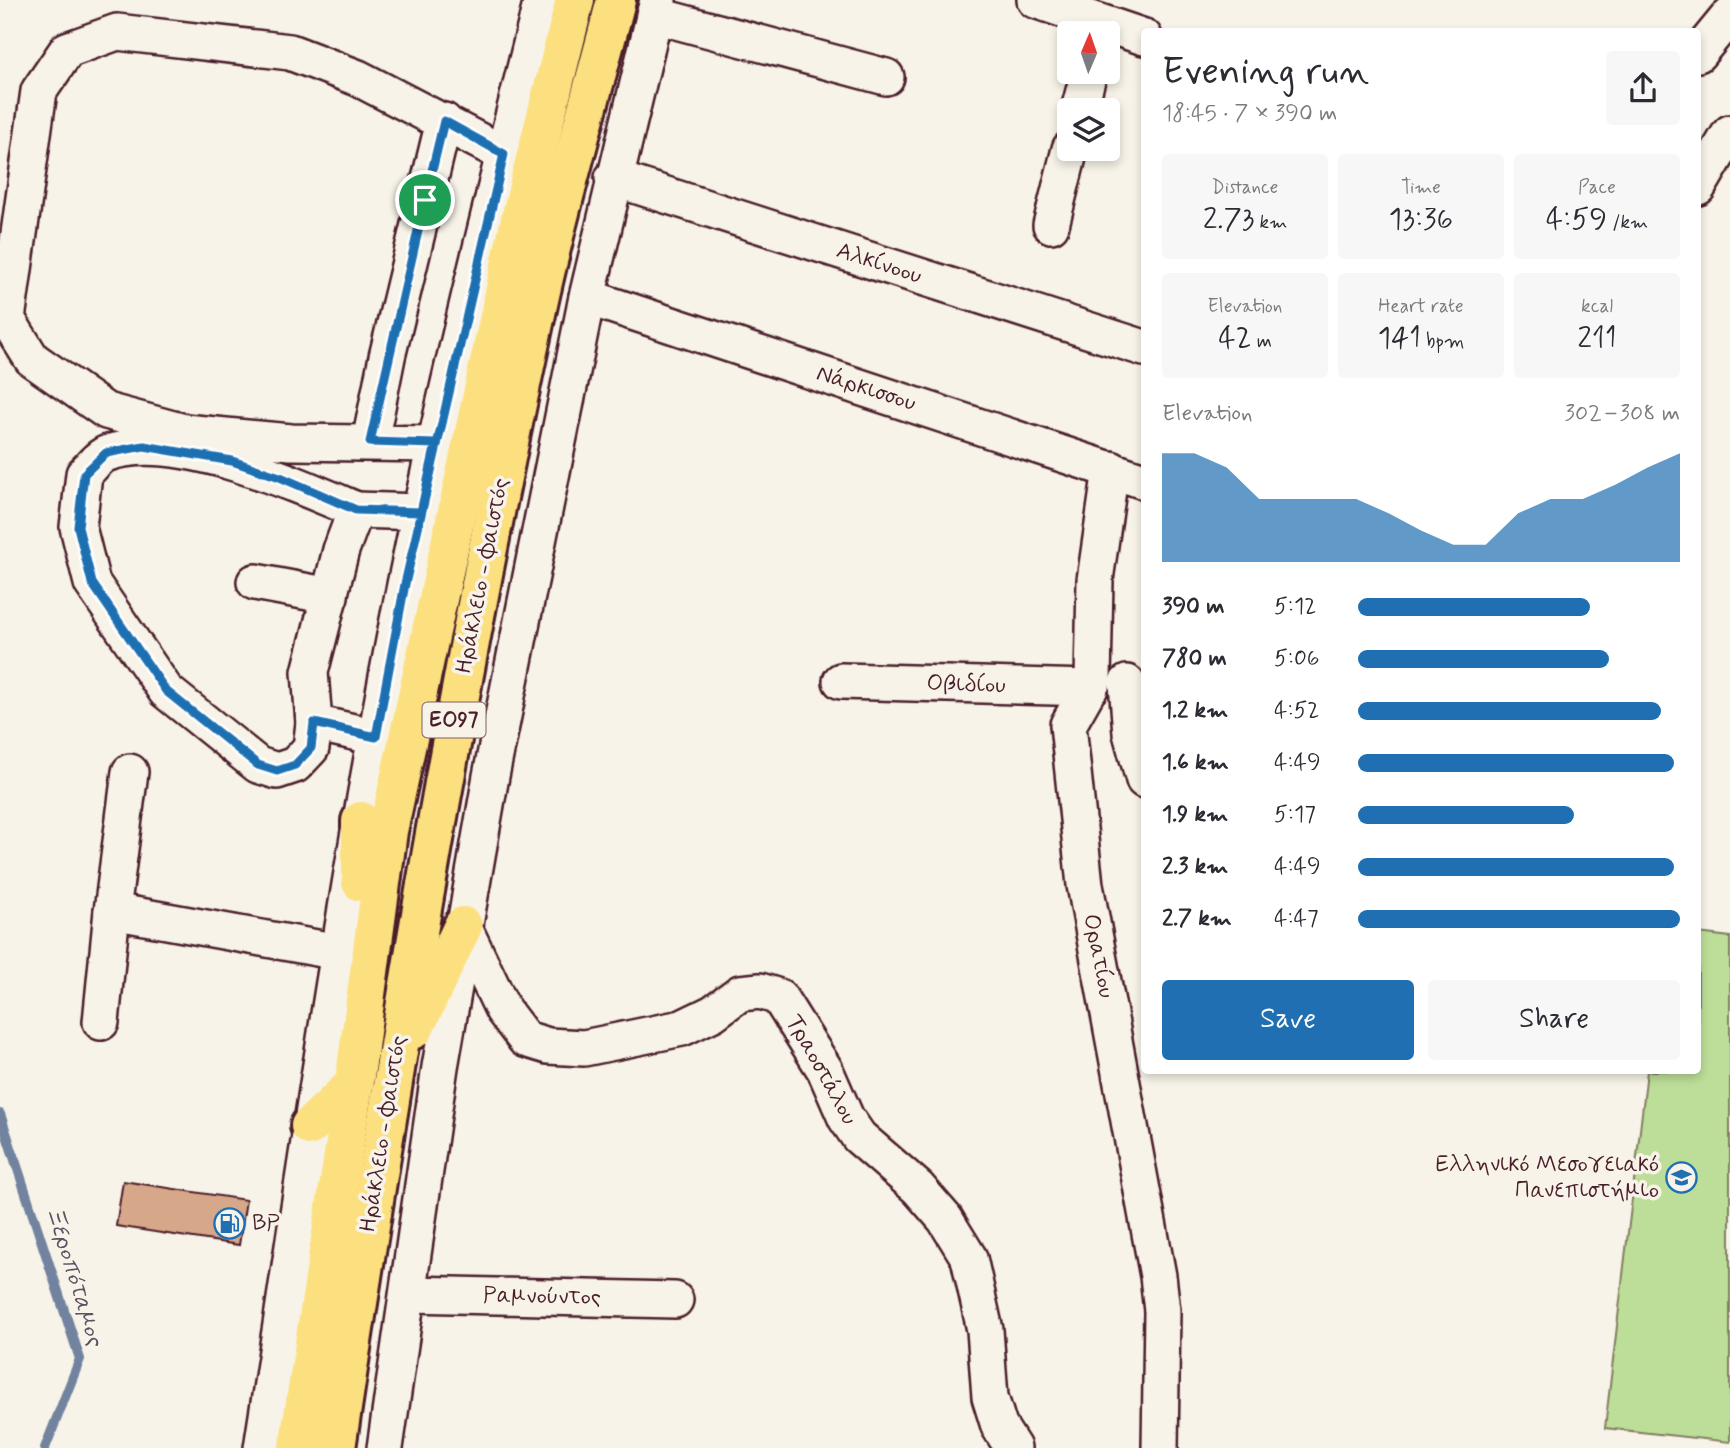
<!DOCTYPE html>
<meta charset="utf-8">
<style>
body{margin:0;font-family:Mynerve,sans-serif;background:#f7f7f7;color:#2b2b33;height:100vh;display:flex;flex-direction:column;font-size:26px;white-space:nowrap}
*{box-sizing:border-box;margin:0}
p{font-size:23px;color:#7c7c81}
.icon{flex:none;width:38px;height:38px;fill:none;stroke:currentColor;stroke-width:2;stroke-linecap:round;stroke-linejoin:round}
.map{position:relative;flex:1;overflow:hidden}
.details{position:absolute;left:1141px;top:28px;width:560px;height:1046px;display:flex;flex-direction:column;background:#fff;border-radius:7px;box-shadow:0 4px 10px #0003}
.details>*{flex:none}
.needle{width:46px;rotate:2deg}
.tools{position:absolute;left:1057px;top:21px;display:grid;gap:14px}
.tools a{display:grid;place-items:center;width:63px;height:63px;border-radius:7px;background:#fff;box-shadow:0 4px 10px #0003;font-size:35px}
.pin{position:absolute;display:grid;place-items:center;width:60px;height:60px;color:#fff;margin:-30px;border:4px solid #fff;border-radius:50%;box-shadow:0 2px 7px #0007}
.round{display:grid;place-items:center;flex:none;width:74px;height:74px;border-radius:7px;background:#f7f7f7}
.summary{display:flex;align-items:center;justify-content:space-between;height:119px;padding:0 21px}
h1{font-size:38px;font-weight:600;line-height:52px}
.stats{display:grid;grid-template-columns:repeat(3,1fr);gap:10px;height:119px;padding:7px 21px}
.stats div{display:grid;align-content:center;border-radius:7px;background:#f7f7f7;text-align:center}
.stats b{font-size:30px;font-weight:600}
.stats small{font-size:19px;font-weight:400}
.stats p{font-size:19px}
.chart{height:196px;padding:14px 21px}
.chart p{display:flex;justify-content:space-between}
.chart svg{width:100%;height:126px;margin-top:7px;fill:#1f6fb2;opacity:.7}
.primary-button{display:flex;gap:14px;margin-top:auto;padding:14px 21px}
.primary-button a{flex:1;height:80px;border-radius:7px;background:#1f6fb2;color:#fff;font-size:28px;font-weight:600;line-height:80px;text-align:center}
.primary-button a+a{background:#f7f7f7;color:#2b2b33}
ul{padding:0 21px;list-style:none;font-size:23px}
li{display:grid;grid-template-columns:112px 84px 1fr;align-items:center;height:52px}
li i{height:18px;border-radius:9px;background:#1f6fb2}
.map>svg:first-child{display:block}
.green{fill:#bcde98;stroke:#837e62;stroke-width:2}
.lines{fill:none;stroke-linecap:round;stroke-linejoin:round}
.stream{stroke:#71839e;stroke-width:10}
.building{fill:#d7a78a;stroke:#4a1f2b;stroke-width:2}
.minor-casing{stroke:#4a1f2b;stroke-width:40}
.major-casing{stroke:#4a1f2b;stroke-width:44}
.minor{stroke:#f7f3e8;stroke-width:35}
.major{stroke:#fce080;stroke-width:38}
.route-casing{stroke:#fff;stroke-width:14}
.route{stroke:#1f6fb2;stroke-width:9}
.labels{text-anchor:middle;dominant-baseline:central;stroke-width:7;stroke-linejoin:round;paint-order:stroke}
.shield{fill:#f7f3e8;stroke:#7e5f64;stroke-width:2}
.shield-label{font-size:21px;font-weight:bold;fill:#4a1f2b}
.street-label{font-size:23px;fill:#4a1f2b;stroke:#f7f3e8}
.poi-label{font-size:23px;fill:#4a1f2b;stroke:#f7f3e8;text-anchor:end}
.water-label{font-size:24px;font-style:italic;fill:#5e5164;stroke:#f7f3e8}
</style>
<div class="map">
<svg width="1730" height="1448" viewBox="0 0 1730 1448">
<rect width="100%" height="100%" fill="#f7f3e8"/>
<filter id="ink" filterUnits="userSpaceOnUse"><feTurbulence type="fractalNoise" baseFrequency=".0143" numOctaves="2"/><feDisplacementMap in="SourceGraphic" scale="14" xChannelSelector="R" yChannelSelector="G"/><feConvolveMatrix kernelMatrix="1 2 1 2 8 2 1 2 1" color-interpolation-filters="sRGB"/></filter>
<g filter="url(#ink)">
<path class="green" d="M 1698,933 L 1730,937 L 1730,1442 L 1605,1428 L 1647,1071 L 1698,1071 Z"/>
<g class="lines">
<path class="stream" d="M 0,1114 L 80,1359 L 45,1448"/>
</g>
<path class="building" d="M 123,1181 L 246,1200 L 239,1245 L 116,1226 Z"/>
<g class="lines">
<defs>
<g id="minor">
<path d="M 1035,0 L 1144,37"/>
<path d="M 654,15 L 886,77"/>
<path d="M 1698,54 L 1730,15"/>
<path d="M 1079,110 L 1089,72"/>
<path d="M 613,178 L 1144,348"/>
<path d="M 1698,187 L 1730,133"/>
<path d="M 1051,225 L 1070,149"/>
<path d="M 587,297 L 1144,481"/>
<path d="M 370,442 L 387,357 L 444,121"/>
<path d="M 436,444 L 291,442 L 184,432 L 106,411 L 32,359 L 7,319 L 39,91 L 67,50 L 117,32 L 290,52 L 358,78 L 504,154"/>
<path d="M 1111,469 L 1095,580 L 1093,681 L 1068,725 L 1085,885 L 1158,1276 L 1162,1311 L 1160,1448"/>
<path d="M 255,582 L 330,596"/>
<path d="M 841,681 L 1090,688"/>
<path d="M 1127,683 L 1131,733 L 1144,780"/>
<path d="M 314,723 L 311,748 L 295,765 L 277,771 L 258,765 L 166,691 L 92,583 L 78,527 L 84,474 C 91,467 99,456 108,453 C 176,430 293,483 356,510"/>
<path d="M 376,737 L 314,723 L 310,672 L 341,550 L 356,510 L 421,512"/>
<path d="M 130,772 L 112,911 L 339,952"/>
<path d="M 463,926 L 503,1010 L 525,1039 L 548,1046 L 584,1048 L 682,1028 L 713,1013 L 740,993 L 760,991 L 779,997 L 825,1070 L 846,1118 L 859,1137 L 918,1188 L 945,1219 L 969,1258 L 985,1330 L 990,1397 L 999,1426 L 1013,1448"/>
<path d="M 101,1022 L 112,911"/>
<path d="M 409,1294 L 675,1300"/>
<path d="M 262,1448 C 307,1160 347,871 405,585 C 445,389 494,194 542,0"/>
<path d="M 385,1448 L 440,1067 L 491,776 L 587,297 L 658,0"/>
</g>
<g id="major">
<path d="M 361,821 L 361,882"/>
<path d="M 414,1029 L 463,926"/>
<path d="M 310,1126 L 354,1084"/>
<path d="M 298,1448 L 354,1084 L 388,831 L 520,219 L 575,0"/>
<path d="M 336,1448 C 393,1066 456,686 537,309 C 559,205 590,103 616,0"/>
</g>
</defs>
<use href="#minor" class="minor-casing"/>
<use href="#major" class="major-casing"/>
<use href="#minor" class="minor"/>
<use href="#major" class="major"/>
</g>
</g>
<g class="lines" filter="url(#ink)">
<defs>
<path id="route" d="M 425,200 L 370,442 L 436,444 L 421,512 L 356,510 L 280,477 L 232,461 L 144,446 L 106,453 L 84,474 L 78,527 L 92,583 L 166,691 L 258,765 L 277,771 L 295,765 L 311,748 L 314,723 L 376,737 L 405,584 L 504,154 L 444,121 L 425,200"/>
</defs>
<use href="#route" class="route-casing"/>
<use href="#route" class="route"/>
</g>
<defs>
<symbol id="university-ring" viewBox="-11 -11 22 22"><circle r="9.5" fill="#f7f3e8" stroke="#1f6fb2" stroke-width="1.5"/><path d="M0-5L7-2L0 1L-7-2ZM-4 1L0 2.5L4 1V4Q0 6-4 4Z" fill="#1f6fb2"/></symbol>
<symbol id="fuel-ring" viewBox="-11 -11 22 22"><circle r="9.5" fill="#f7f3e8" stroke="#1f6fb2" stroke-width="1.5"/><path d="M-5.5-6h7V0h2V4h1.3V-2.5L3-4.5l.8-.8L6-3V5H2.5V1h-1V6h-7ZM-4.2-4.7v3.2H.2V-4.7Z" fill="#1f6fb2"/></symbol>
</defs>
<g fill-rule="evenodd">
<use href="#university-ring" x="1664" y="1160" width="35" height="35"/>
<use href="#fuel-ring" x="212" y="1206" width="35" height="35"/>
</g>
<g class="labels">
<rect class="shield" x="422.5" y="702.5" width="63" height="35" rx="5"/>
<g class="shield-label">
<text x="454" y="720">ΕΟ97</text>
</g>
<g class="street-label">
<text transform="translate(879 264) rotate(18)">Αλκίνοου</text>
<text transform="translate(866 389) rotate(18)">Νάρκισσου</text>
<text transform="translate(483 576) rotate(-79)">Ηράκλειο - Φαιστός</text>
<text transform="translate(966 685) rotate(2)">Οβιδίου</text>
<text transform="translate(1098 956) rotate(79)">Ορατίου</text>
<text transform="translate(821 1070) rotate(61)">Τραοστάλου</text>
<text transform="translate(384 1134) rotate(-81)">Ηράκλειο - Φαιστός</text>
<text transform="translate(542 1297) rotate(1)">Ραμνούντος</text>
</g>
<g class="poi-label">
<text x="1659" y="1165">Ελληνικό Μεσογειακό<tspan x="1659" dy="26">Πανεπιστήμιο</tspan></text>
<text x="252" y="1224" text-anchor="start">BP</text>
</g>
<g class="water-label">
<text transform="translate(74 1276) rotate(73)">Ξεροπόταμος</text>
</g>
</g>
</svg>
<div class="tools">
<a><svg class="needle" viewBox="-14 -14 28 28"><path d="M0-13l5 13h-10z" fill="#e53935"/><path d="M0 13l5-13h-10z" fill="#7c7c81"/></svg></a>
<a><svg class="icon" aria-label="layers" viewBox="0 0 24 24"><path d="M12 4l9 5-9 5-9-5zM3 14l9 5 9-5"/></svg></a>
</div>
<div class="pin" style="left:425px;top:200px;background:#1e9e55"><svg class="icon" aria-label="arrive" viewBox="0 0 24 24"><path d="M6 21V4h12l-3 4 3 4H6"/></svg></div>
<section class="details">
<div class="summary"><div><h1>Evening run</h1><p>18:45 · 7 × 390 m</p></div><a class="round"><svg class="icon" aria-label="share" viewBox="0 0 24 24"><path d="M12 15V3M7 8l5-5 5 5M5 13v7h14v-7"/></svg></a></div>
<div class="stats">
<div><p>Distance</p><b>2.73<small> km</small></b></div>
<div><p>Time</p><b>13:36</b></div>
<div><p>Pace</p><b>4:59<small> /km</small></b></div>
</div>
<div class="stats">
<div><p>Elevation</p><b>42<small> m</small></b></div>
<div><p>Heart rate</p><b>141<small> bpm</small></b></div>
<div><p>kcal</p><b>211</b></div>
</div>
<div class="chart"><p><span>Elevation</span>302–308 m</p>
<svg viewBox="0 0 160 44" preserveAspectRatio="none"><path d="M0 44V6L10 6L20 11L30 22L40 22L50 22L60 22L70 27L80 33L90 38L100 38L110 27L120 22L130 22L140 17L150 11L160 6V44z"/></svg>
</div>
<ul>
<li><b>390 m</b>5:12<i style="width:72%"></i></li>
<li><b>780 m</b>5:06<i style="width:78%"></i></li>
<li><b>1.2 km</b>4:52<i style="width:94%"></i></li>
<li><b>1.6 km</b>4:49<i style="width:98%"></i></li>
<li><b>1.9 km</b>5:17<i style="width:67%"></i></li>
<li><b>2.3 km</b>4:49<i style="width:98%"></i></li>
<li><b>2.7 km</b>4:47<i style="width:100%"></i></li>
</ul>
<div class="primary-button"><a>Save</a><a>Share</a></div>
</section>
</div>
